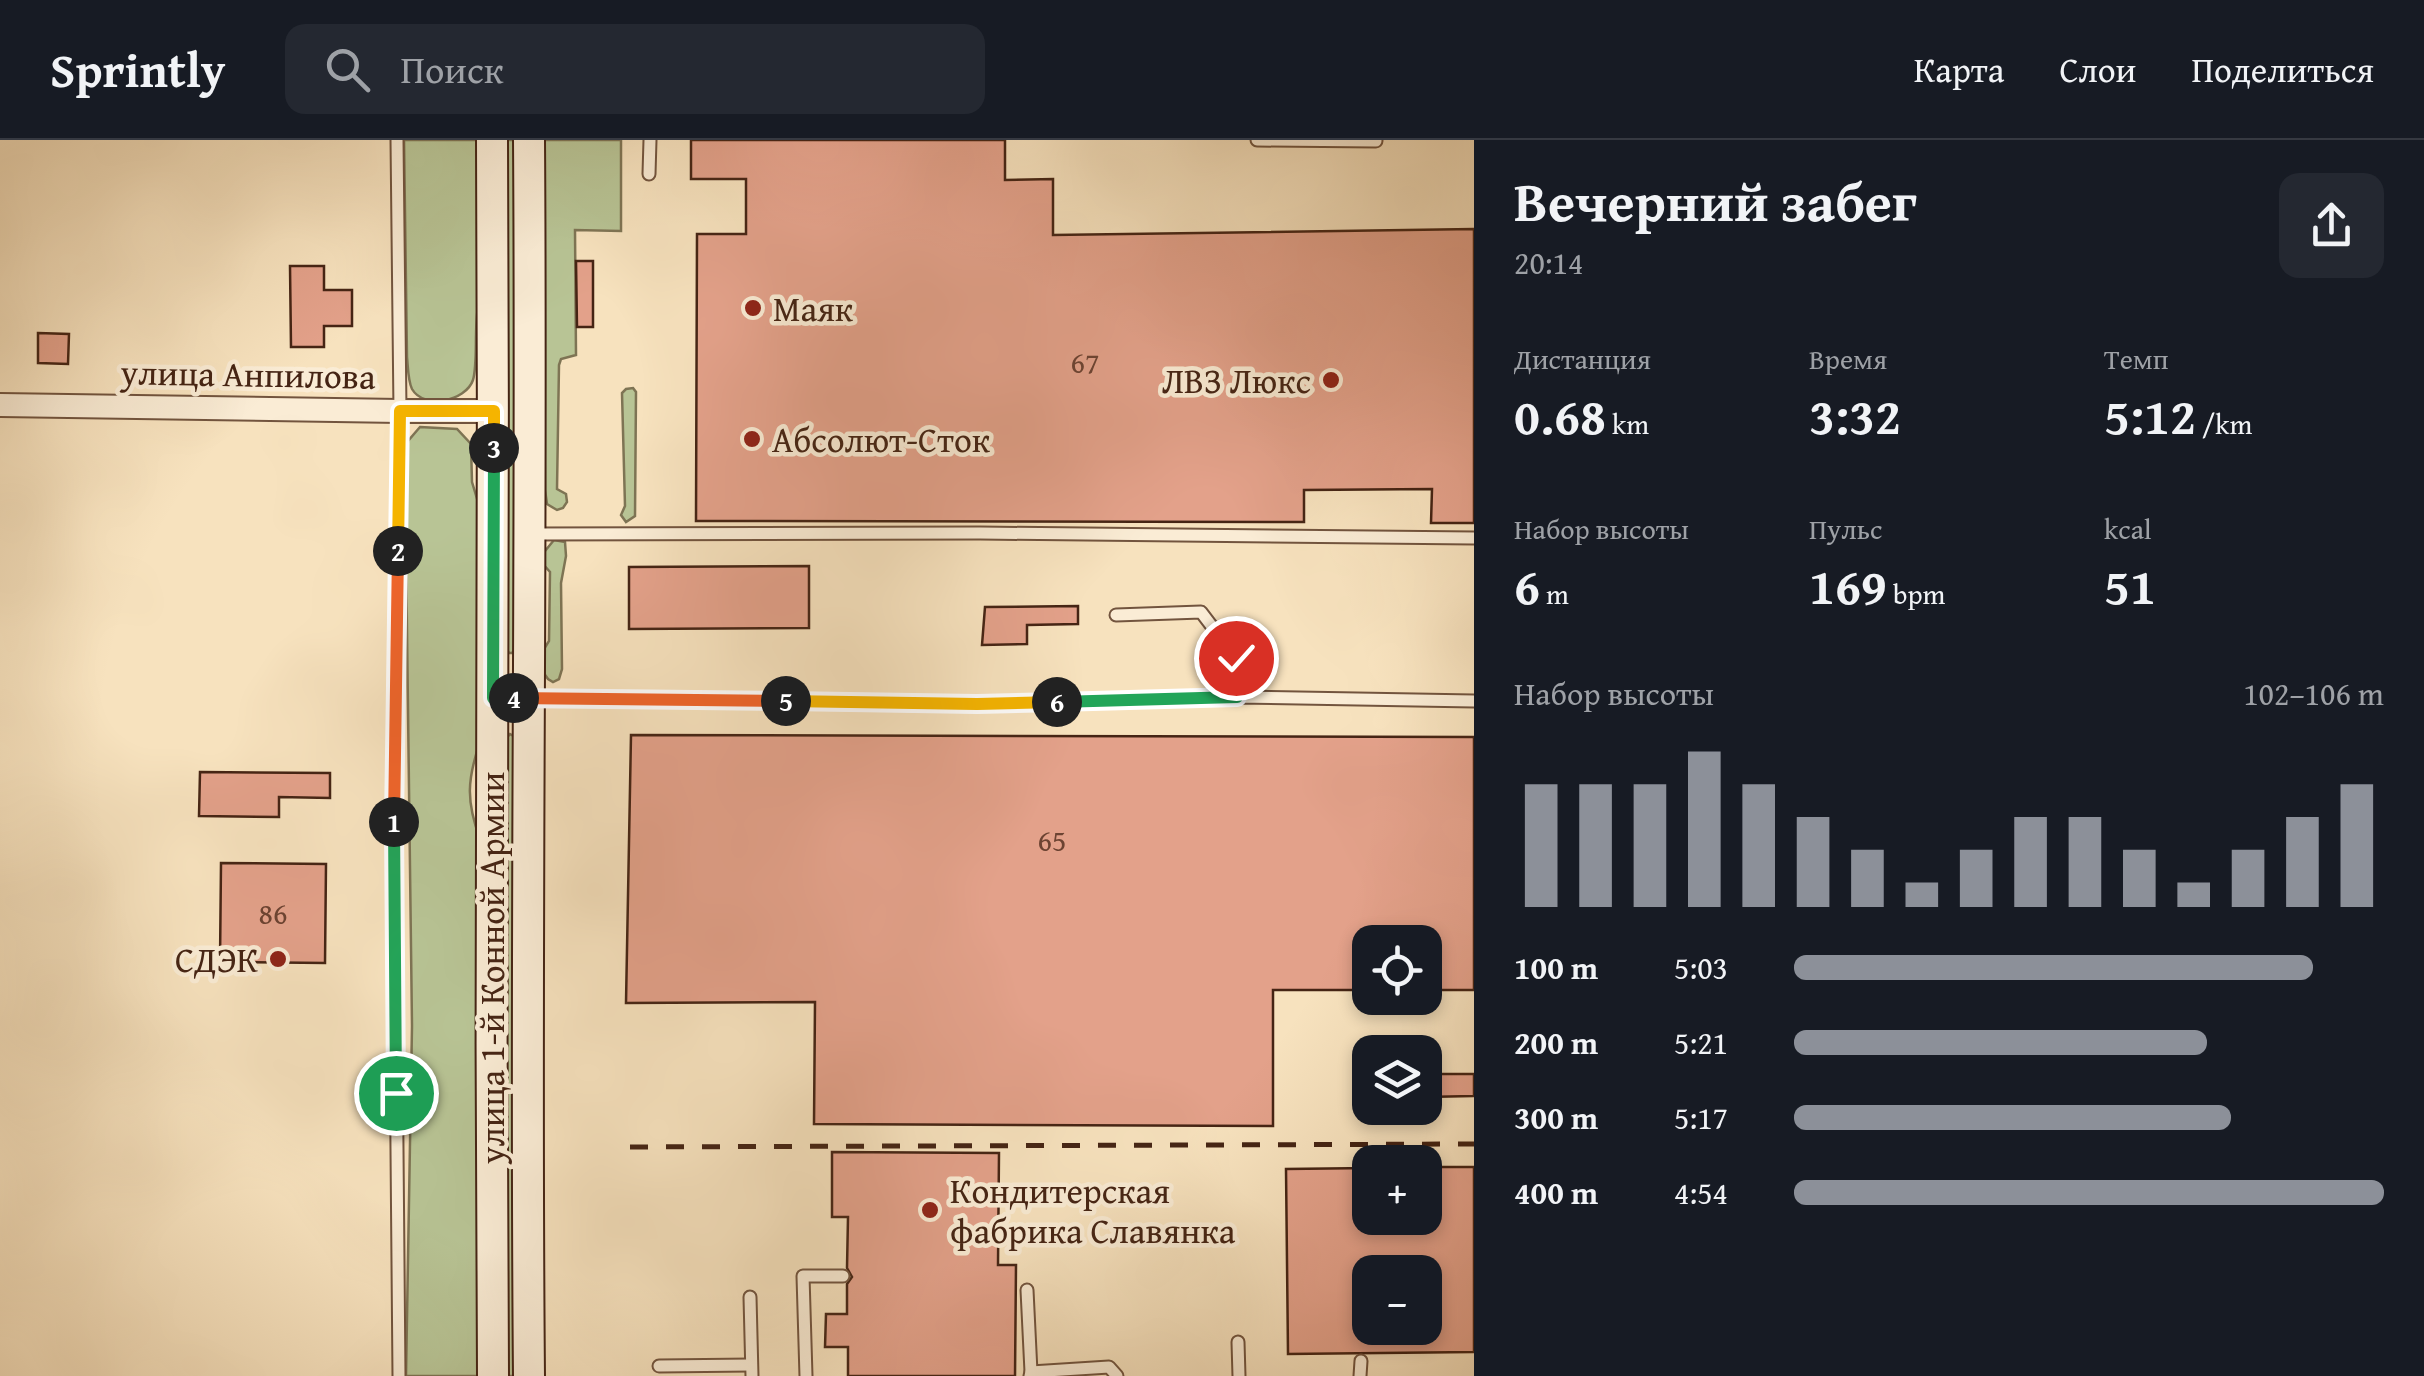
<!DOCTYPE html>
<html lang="ru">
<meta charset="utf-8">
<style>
body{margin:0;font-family:"Gentium Book Plus",serif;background:#242831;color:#f1f3f6;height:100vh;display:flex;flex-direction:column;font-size:38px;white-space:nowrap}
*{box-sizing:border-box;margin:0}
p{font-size:32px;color:#9ea1a6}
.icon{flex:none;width:55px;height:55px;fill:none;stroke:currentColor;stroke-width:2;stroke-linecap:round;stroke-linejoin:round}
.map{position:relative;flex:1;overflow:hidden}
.sheet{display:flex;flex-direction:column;background:#171b24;width:950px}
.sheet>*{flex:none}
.controls{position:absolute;left:1352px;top:785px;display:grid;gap:20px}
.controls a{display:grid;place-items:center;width:90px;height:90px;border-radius:20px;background:#171b24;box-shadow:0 5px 15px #0003;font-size:50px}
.pin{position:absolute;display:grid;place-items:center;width:85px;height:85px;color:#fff;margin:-42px;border:5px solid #fff;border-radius:50%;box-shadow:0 2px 10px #0007}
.km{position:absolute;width:50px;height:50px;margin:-25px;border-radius:50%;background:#222;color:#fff;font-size:28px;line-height:50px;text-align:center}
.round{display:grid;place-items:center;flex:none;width:105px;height:105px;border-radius:20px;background:#242831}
.head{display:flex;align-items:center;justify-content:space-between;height:170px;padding:0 40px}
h1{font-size:55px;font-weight:800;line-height:75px}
.metrics{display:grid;grid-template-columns:repeat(3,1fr);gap:15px;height:170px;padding:10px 40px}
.metrics div{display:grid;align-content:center}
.metrics b{font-size:50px;font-weight:800}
.metrics small{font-size:28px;font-weight:400}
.metrics p{font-size:28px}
.chart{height:280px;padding:20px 40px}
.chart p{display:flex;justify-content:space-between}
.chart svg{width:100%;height:180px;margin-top:10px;stroke:#8c9099;stroke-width:6}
ul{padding:0 40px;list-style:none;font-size:32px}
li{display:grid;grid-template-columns:160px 120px 1fr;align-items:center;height:75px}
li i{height:25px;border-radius:12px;background:#8c9099}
header{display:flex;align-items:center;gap:60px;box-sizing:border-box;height:140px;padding:0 50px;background:#171b24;border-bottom:2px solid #363941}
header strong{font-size:48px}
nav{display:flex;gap:55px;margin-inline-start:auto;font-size:35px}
.search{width:700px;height:90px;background:#242831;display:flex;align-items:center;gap:25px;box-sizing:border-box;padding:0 35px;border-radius:20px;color:#9ea1a6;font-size:38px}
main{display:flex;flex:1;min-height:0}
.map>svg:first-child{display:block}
.green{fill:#b8c495;stroke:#7e7454;stroke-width:2.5}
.building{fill:#e3a18a;stroke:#452414;stroke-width:2.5;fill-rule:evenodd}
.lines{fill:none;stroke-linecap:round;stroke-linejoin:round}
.service-casing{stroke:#72543e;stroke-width:15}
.minor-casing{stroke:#72543e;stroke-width:26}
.secondary-casing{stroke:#452414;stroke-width:34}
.service{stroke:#faecd5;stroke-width:11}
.minor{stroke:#faecd5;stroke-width:22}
.secondary{stroke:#faecd5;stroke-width:30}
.rail{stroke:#452414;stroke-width:5;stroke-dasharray:18 18;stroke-linecap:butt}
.split-1-casing{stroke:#fff;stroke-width:20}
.split-2-casing{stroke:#fff;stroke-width:20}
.split-3-casing{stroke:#fff;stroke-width:20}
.split-4-casing{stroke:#fff;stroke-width:20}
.split-5-casing{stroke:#fff;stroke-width:20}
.split-6-casing{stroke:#fff;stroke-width:20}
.split-7-casing{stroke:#fff;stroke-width:20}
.split-1{stroke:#22a559;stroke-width:12}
.split-2{stroke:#f0652b;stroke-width:12}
.split-3{stroke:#f5b400;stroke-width:12}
.split-4{stroke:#22a559;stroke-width:12}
.split-5{stroke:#f0652b;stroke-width:12}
.split-6{stroke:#f5b400;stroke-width:12}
.split-7{stroke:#22a559;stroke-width:12}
.poi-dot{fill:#8f2418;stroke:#faecd5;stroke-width:4}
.labels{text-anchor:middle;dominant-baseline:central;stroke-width:9;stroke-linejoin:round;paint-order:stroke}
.number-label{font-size:30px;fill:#6c4332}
.poi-label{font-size:35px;fill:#452414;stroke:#faecd5;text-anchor:start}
.street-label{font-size:35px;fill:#452414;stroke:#faecd5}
</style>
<header>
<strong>Sprintly</strong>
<div class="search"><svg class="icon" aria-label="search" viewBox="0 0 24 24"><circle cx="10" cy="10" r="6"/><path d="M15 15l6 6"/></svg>Поиск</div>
<nav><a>Карта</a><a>Слои</a><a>Поделиться</a></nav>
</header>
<main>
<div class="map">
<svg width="1474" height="1236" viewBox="0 0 1474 1236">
<rect width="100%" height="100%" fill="#f7e2be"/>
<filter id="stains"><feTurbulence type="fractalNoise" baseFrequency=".002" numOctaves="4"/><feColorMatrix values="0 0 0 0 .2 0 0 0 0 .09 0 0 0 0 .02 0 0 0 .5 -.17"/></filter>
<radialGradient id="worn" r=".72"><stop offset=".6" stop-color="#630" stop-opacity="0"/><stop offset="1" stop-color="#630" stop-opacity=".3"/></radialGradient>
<g class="green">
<path d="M 404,0 L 480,0 L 478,167 C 474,189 478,223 473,240 C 466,261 424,270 412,249 C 408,241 408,227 407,217 Z"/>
<path d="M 504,0 L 515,0 L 516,509 L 512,513 L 509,513 L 506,508 Z"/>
<path d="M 542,0 L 621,0 L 621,91 L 575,90 L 576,215 L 561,219 L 559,225 L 557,349 L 566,354 L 567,362 L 563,368 L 557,370 L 547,364 L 545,350 Z"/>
<path d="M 633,248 L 636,252 L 635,376 L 626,382 L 621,375 L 625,366 L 622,253 L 626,249 Z"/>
<path d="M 420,287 L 457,289 L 471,304 L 472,342 L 478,362 L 480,602 C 467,640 466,661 480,699 L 479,1236 L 406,1236 L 412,886 L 405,331 L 408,301 Z"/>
<path d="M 554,400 L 565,402 L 566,416 L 561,443 L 562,529 L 559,539 L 553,542 L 548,539 L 543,532 L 541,514 L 549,501 L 550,432 L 542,423 L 545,411 Z"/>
<path d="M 510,594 L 515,597 L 515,1236 L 504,1236 L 505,600 Z"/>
</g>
<g class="building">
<path d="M 691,0 L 1005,0 L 1005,40 L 1053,39 L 1053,95 L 1474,89 L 1474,383 L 1431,383 L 1432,349 L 1304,350 L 1304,382 L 696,381 L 697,94 L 746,94 L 746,39 L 691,39 Z"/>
<path d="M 576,121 L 593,121 L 593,187 L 577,187 Z"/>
<path d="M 290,126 L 324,126 L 324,150 L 352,150 L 352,186 L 324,186 L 324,207 L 291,207 Z"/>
<path d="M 38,193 L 69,194 L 68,224 L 38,223 Z"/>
<path d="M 809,426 L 809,488 L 629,489 L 629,427 Z"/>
<path d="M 1078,466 L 1078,484 L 1027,485 L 1027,504 L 982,505 L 985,467 Z"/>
<path d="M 631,595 L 1474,597 L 1474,850 L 1425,850 L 1425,802 L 1370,802 L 1370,850 L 1273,850 L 1273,986 L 814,984 L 815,862 L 626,863 Z"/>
<path d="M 200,632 L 330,633 L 330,658 L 279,657 L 279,677 L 199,676 Z"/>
<path d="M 221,723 L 326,724 L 325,823 L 220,822 Z"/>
<path d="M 1425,934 L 1474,934 L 1474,956 L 1425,957 Z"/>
<path d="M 832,1012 L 999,1013 L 998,1125 L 1016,1125 L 1015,1236 L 848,1236 L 848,1207 L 825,1207 L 826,1174 L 847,1174 L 847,1144 L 852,1137 L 847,1128 L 848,1077 L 832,1077 Z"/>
<path d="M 1425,1027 L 1474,1027 L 1474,1212 L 1288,1214 L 1286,1029 L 1370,1028 L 1370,1078 L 1425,1078 ZM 1370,1132 L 1425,1132 L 1425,1188 L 1370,1188 Z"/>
</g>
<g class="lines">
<defs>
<g id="service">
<path d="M 397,0 L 400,271 L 394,671 L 399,1236"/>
<path d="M 1257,0 L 1376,1"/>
<path d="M 649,34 L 650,0"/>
<path d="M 533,394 L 980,393 L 1474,398"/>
<path d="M 1116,475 L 1201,472 L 1236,518 L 1237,557"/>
<path d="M 530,558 L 977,564 L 1237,557 L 1474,561"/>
<path d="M 1027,1150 L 1031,1232"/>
<path d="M 750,1157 L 752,1236"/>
<path d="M 1238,1202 L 1239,1236"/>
<path d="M 659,1226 L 751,1225"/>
<path d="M 806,1236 L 803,1136 L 843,1136"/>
<path d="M 1030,1236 L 1031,1232 L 1109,1227 L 1117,1236"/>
<path d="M 1360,1236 L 1361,1221"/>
</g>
<path id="minor" d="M 0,265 L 400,271 L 494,271"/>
<g id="secondary">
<path d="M 492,0 C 495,412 489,824 493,1236"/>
<path d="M 529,0 C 532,412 525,824 529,1236"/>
</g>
</defs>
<use href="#service" class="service-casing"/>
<use href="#minor" class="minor-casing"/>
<use href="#secondary" class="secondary-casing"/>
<use href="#service" class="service"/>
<use href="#minor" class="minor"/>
<use href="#secondary" class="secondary"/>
<path class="rail" d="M 630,1007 L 1474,1004"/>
</g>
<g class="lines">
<defs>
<path id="split-1" d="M 394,682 L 396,953"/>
<path id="split-2" d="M 394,682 L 398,411"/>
<path id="split-3" d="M 398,411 L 400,271 L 494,271 L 494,308"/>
<path id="split-4" d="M 494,308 L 493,558 L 514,558"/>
<path id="split-5" d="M 514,558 L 786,561"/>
<path id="split-6" d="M 786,561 L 977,564 L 1057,562"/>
<path id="split-7" d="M 1057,562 L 1237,557 L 1236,518"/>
</defs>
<use href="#split-1" class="split-1-casing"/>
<use href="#split-2" class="split-2-casing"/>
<use href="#split-3" class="split-3-casing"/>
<use href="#split-4" class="split-4-casing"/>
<use href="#split-5" class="split-5-casing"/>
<use href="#split-6" class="split-6-casing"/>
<use href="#split-7" class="split-7-casing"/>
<use href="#split-1" class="split-1"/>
<use href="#split-2" class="split-2"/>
<use href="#split-3" class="split-3"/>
<use href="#split-4" class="split-4"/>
<use href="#split-5" class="split-5"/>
<use href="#split-6" class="split-6"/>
<use href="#split-7" class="split-7"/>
</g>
<g class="poi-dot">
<circle cx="753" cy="168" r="10"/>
<circle cx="1331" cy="240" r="10"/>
<circle cx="752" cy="299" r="10"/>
<circle cx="278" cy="819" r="10"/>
<circle cx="930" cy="1070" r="10"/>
</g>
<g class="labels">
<g class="number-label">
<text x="1085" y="222">67</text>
<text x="1052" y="700">65</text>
<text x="273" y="773">86</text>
</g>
<g class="poi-label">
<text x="773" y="168">Маяк</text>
<text x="1311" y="240" text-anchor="end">ЛВЗ Люкс</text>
<text x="772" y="299">Абсолют-Сток</text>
<text x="258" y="819" text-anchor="end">СДЭК</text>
<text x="950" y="1050">Кондитерская<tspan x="950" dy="40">фабрика Славянка</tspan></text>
</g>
<g class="street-label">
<text transform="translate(248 234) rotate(1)">улица Анпилова</text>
<text transform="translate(491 828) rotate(-90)">улица 1-й Конной Армии</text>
</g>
</g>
<rect width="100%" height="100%" filter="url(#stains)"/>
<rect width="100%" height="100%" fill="url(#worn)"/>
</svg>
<div class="controls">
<a><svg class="icon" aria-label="locate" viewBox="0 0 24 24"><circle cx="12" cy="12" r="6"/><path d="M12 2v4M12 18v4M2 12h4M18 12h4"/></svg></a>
<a><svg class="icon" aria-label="layers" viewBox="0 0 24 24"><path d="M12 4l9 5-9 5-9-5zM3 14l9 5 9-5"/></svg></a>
<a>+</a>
<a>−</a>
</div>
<div class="pin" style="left:396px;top:953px;background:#1e9e55"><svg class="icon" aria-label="arrive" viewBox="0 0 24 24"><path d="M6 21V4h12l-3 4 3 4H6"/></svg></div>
<div class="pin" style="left:1236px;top:518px;background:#d93025"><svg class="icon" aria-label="check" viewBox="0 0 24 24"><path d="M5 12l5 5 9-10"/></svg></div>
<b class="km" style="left:394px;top:682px">1</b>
<b class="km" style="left:398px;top:411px">2</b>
<b class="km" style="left:494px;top:308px">3</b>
<b class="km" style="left:514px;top:558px">4</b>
<b class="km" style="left:786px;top:561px">5</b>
<b class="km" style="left:1057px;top:562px">6</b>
</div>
<section class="sheet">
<div class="head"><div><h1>Вечерний забег</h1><p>20:14</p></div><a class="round"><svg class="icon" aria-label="share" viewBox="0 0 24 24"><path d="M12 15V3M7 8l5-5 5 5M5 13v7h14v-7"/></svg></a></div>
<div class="metrics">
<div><p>Дистанция</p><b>0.68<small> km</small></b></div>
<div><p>Время</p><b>3:32</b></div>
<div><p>Темп</p><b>5:12<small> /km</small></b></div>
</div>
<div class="metrics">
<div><p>Набор высоты</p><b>6<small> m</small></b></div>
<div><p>Пульс</p><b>169<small> bpm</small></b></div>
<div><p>kcal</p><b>51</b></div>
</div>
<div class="chart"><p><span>Набор высоты</span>102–106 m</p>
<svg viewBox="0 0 160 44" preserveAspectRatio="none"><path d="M5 44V14M15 44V14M25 44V14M35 44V6M45 44V14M55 44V22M65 44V30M75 44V38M85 44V30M95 44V22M105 44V22M115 44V30M125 44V38M135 44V30M145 44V22M155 44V14"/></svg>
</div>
<ul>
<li><b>100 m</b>5:03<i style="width:88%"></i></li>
<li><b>200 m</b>5:21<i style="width:70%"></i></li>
<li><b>300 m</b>5:17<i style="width:74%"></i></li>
<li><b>400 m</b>4:54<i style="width:100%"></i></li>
</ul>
</section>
</main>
